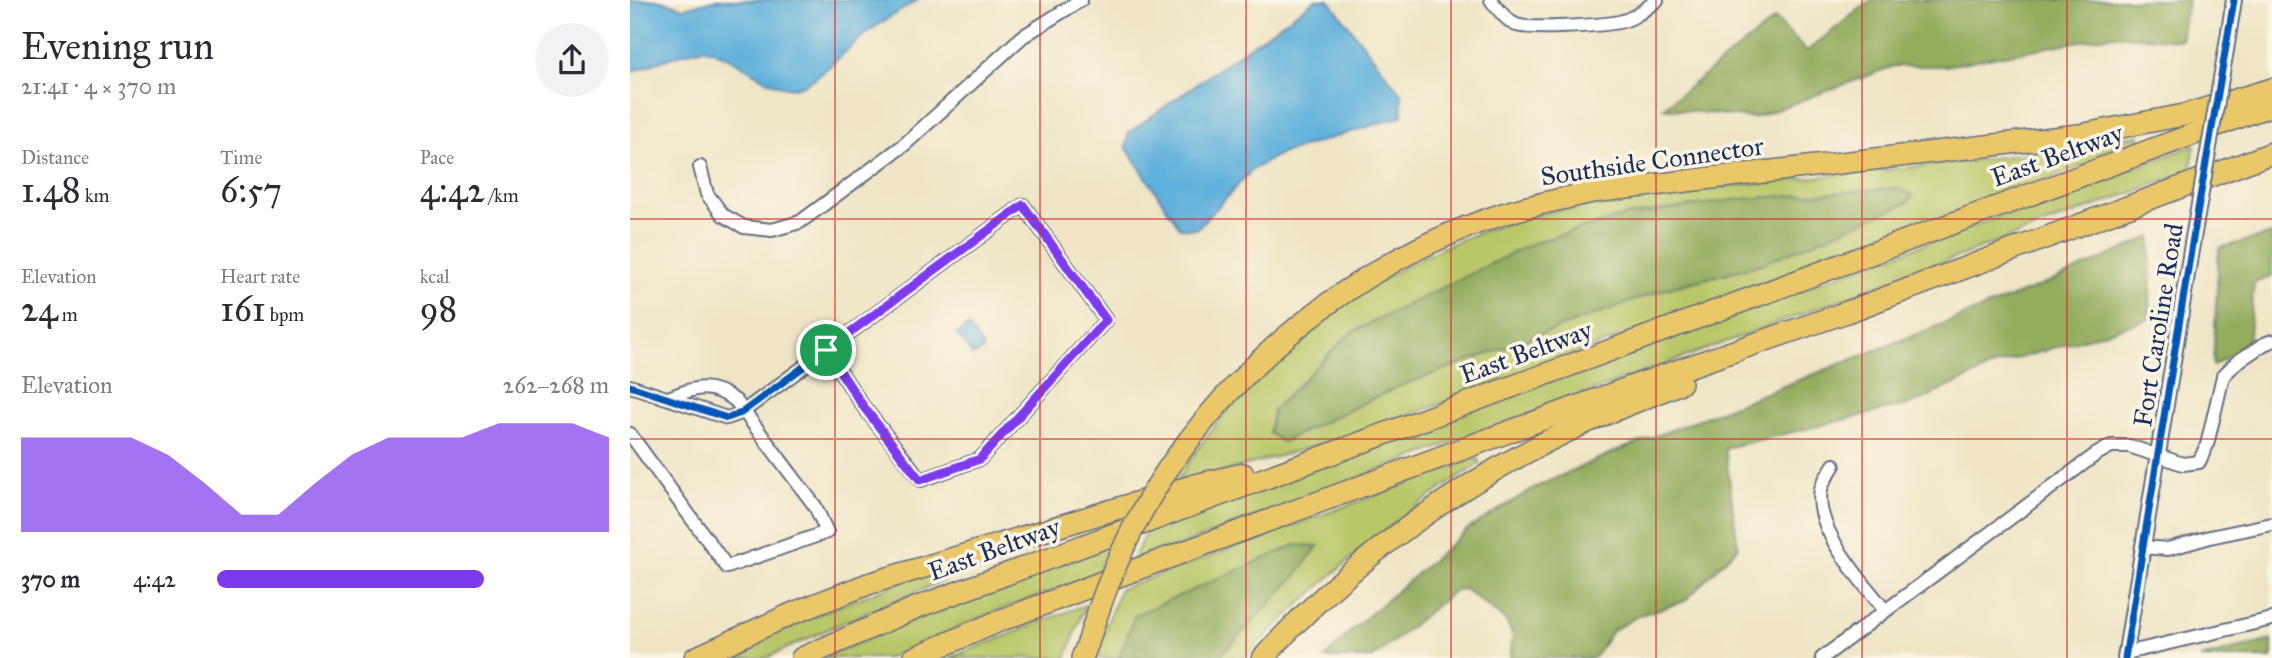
<!DOCTYPE html>
<meta charset="utf-8">
<style>
body{margin:0;font-family:"IM FELL Great Primer",serif;background:#f2f2f3;color:#2b2b33;height:100vh;display:flex;flex-direction:column;font-size:26px;white-space:nowrap}
*{box-sizing:border-box;margin:0}
p{font-size:23px;color:#7c7c81}
.icon{flex:none;width:38px;height:38px;fill:none;stroke:currentColor;stroke-width:2;stroke-linecap:round;stroke-linejoin:round}
.map{position:relative;flex:1;overflow:hidden}
.drawer{display:flex;flex-direction:column;background:#fff;width:630px}
.drawer>*{flex:none}
.pin{position:absolute;display:grid;place-items:center;width:60px;height:60px;color:#fff;margin:-30px;border:4px solid #fff;border-radius:50%;box-shadow:0 2px 7px #0007}
.round{display:grid;place-items:center;flex:none;width:74px;height:74px;border-radius:37px;background:#f2f2f3}
.overview{display:flex;align-items:center;justify-content:space-between;height:119px;padding:0 21px}
h1{font-size:38px;font-weight:600;line-height:52px}
.figures{display:grid;grid-template-columns:repeat(3,1fr);gap:10px;height:119px;padding:7px 21px}
.figures div{display:grid;align-content:center}
.figures b{font-size:35px;font-weight:600}
.figures small{font-size:19px;font-weight:400}
.figures p{font-size:19px}
.chart{height:196px;padding:14px 21px}
.chart p{display:flex;justify-content:space-between}
.chart svg{width:100%;height:126px;margin-top:7px;fill:#7c3aed;opacity:.7}
ul{padding:0 21px;list-style:none;font-size:23px}
li{display:grid;grid-template-columns:112px 84px 1fr;align-items:center;height:52px}
li i{height:18px;border-radius:9px;background:#7c3aed}
main{display:flex;flex:1;min-height:0}
.map>svg:first-child{display:block}
.green{fill:#bac769;stroke:#6a7b64;stroke-width:2;fill-rule:evenodd}
.forest{fill:#93ac5d;stroke:#576e5e;stroke-width:2}
.water{fill:#61b1db;stroke:#3e709c;stroke-width:2}
.lines{fill:none;stroke-linecap:round;stroke-linejoin:round}
.minor-casing{stroke:#656f82;stroke-width:16}
.tertiary-casing{stroke:#656f82;stroke-width:18}
.motorway-casing{stroke:#656f82;stroke-width:24}
.minor{stroke:#fff;stroke-width:12}
.tertiary{stroke:#fff;stroke-width:14}
.motorway{stroke:#eac769;stroke-width:21}
.tertiary-bridge-casing{stroke:#656f82;stroke-width:18;stroke-linecap:butt}
.motorway-bridge-casing{stroke:#656f82;stroke-width:24;stroke-linecap:butt}
.tertiary-bridge{stroke:#fff;stroke-width:14}
.motorway-bridge{stroke:#eac769;stroke-width:21}
.cycleway-casing{stroke:#fcf5e5;stroke-width:11}
.cycleway{stroke:#0057b8;stroke-width:7}
.route-casing{stroke:#fff;stroke-width:14}
.route{stroke:#7c3aed;stroke-width:9}
.grid{fill:none;stroke:#d62828;stroke-width:2;stroke-opacity:0.55}
.labels{text-anchor:middle;dominant-baseline:central;stroke-width:7;stroke-linejoin:round;paint-order:stroke}
.street-label{font-size:26px;fill:#1b2f5e;stroke:#fcf5e5}
</style>
<main>
<section class="drawer">
<div class="overview"><div><h1>Evening run</h1><p>21:41 · 4 × 370 m</p></div><a class="round"><svg class="icon" aria-label="share" viewBox="0 0 24 24"><path d="M12 15V3M7 8l5-5 5 5M5 13v7h14v-7"/></svg></a></div>
<div class="figures">
<div><p>Distance</p><b>1.48<small> km</small></b></div>
<div><p>Time</p><b>6:57</b></div>
<div><p>Pace</p><b>4:42<small> /km</small></b></div>
</div>
<div class="figures">
<div><p>Elevation</p><b>24<small> m</small></b></div>
<div><p>Heart rate</p><b>161<small> bpm</small></b></div>
<div><p>kcal</p><b>98</b></div>
</div>
<div class="chart"><p><span>Elevation</span>262–268 m</p>
<svg viewBox="0 0 160 44" preserveAspectRatio="none"><path d="M0 44V11L10 11L20 11L30 11L40 17L50 27L60 38L70 38L80 27L90 17L100 11L110 11L120 11L130 6L140 6L150 6L160 11V44z"/></svg>
</div>
<ul>
<li><b>370 m</b>4:42<i style="width:68%"></i></li>
</ul>
</section>
<div class="map">
<svg width="1642" height="658" viewBox="0 0 1642 658">
<rect width="100%" height="100%" fill="#fcf5e5"/>
<filter id="ink" filterUnits="userSpaceOnUse"><feTurbulence type="fractalNoise" baseFrequency=".0143" numOctaves="2"/><feDisplacementMap in="SourceGraphic" scale="14" xChannelSelector="R" yChannelSelector="G"/><feConvolveMatrix kernelMatrix="1 2 1 2 8 2 1 2 1" color-interpolation-filters="sRGB"/></filter>
<filter id="wash" filterUnits="userSpaceOnUse"><feTurbulence type="fractalNoise" baseFrequency=".00686" numOctaves="4" result="noise"/><feDisplacementMap in="SourceGraphic" scale="28" xChannelSelector="R" yChannelSelector="G"/><feGaussianBlur stdDeviation="1.57" result="paint"/><feColorMatrix in="noise" values="0 0 0 0 0 0 0 0 0 0 0 0 0 0 0 0 0 1.4 0 .05"/><feComposite in="paint" operator="in"/></filter>
<g filter="url(#wash)">
<rect width="100%" height="100%" fill="#efe5c6"/>
<g class="green">
<path d="M 1508,135 L 1512,144 L 764,421 L 703,441 L 544,485 C 558,464 571,442 587,423 C 666,323 783,246 906,215 C 979,196 1055,191 1130,183 C 1222,172 1315,166 1408,152 C 1441,147 1475,140 1508,135 ZM 1110,199 L 1132,264 L 1035,289 L 767,387 L 652,442 L 903,243 L 995,216 Z"/>
<path d="M 1565,145 L 1560,171 L 802,450 L 501,564 L 518,528 Z"/>
<path d="M 847,458 L 850,464 C 761,518 687,585 614,658 L 464,658 L 490,589 Z"/>
<path d="M 479,546 L 467,575 L 364,612 L 258,658 L 192,658 L 291,617 Z"/>
<path d="M 315,565 L 320,578 L 207,625 L 136,658 L 75,658 Z"/>
<path d="M 455,605 L 436,658 L 319,658 Z"/>
</g>
<g class="forest">
<path d="M 1241,0 L 1558,0 L 1551,40 L 1483,35 L 1315,66 L 1264,66 L 1124,118 L 1033,108 L 1145,19 L 1177,51 Z"/>
<path d="M 1268,188 L 1283,195 L 1279,202 L 1132,264 L 1035,289 L 767,387 L 652,442 L 639,433 L 643,410 L 720,333 L 903,243 L 995,216 L 1110,199 Z"/>
<path d="M 1642,234 L 1642,276 L 1624,283 L 1618,345 L 1583,366 L 1589,248 Z"/>
<path d="M 1521,237 L 1520,319 L 1366,365 L 1284,403 L 1095,448 L 1108,547 L 1055,601 L 1010,615 L 982,631 L 964,658 L 880,658 L 883,635 L 876,621 L 835,589 L 825,590 L 743,658 L 695,658 L 721,631 L 838,529 L 904,488 L 982,453 L 1418,283 Z"/>
<path d="M 665,545 L 688,546 L 669,572 L 588,658 L 489,658 L 505,615 Z"/>
<path d="M 1642,640 L 1642,658 L 1570,658 Z"/>
</g>
<g class="water">
<path d="M 0,0 L 31,0 L 54,8 L 84,0 L 288,0 C 271,11 254,20 238,32 C 217,48 195,75 171,86 C 145,97 99,49 72,49 C 60,49 14,68 0,72 Z"/>
<path d="M 685,0 L 699,0 L 772,95 L 772,116 L 650,154 L 622,170 L 567,229 L 550,228 L 496,147 L 498,133 Z"/>
<path d="M 338,326 L 353,347 L 353,350 L 343,356 L 327,334 Z"/>
</g>
</g>
<g filter="url(#ink)">
<g class="lines">
<defs>
<g id="minor">
<path d="M 861,0 C 867,8 875,19 884,24 C 896,31 973,25 989,22 C 1004,19 1015,9 1027,0"/>
<path d="M 70,167 L 77,194 L 93,215 L 114,227 L 142,230 L 170,222 L 274,145 L 392,37 L 451,0"/>
<path d="M 0,386 L 97,418 L 111,413 L 393,205 L 476,320 L 350,459 L 291,480 L 233,406 L 196,350"/>
<path d="M 0,434 L 97,567 L 197,532 L 185,506 L 106,401 C 80,382 66,387 38,398"/>
<path d="M 1204,465 C 1200,472 1193,481 1191,489 C 1183,530 1232,580 1255,611"/>
<path d="M 1512,547 L 1538,549 L 1580,537 L 1642,524"/>
<path d="M 1496,653 L 1642,619"/>
<path d="M 1192,658 L 1465,455 L 1481,446 L 1499,446 L 1553,464 L 1569,462 L 1577,445 L 1593,376 L 1607,362 L 1634,344 L 1642,341"/>
</g>
<g id="tertiary">
<path d="M 1596,50 L 1604,0"/>
<path d="M 1495,658 L 1562,244"/>
</g>
<g id="motorway">
<path d="M 559,440 C 638,337 745,256 870,215 C 900,205 932,199 963,192 L 1449,135 L 1554,115 L 1642,89"/>
<path d="M 65,658 L 161,614 L 238,584 L 565,485 L 613,474"/>
<path d="M 172,658 L 285,608 L 1642,105"/>
<path d="M 284,658 L 369,621 L 467,584 L 1000,387 L 1217,312 L 1642,153"/>
<path d="M 452,658 L 458,643"/>
<path d="M 633,658 C 721,560 833,479 953,424 C 985,409 1019,397 1051,383"/>
</g>
</defs>
<use href="#minor" class="minor-casing"/>
<use href="#tertiary" class="tertiary-casing"/>
<use href="#motorway" class="motorway-casing"/>
<use href="#minor" class="minor"/>
<use href="#tertiary" class="tertiary"/>
<use href="#motorway" class="motorway"/>
<defs>
<path id="tertiary-bridge" d="M 1562,244 L 1596,50"/>
<path id="motorway-bridge" d="M 458,643 C 480,569 511,501 559,440"/>
</defs>
<use href="#tertiary-bridge" class="tertiary-bridge-casing"/>
<use href="#motorway-bridge" class="motorway-bridge-casing"/>
<use href="#tertiary-bridge" class="tertiary-bridge"/>
<use href="#motorway-bridge" class="motorway-bridge"/>
<defs>
<g id="cycleway">
<path d="M 0,386 L 97,418 L 111,413 L 393,205 L 476,320 L 350,459 L 291,480 L 233,406 L 196,350"/>
<path d="M 1495,658 L 1562,244 L 1604,0"/>
</g>
</defs>
<use href="#cycleway" class="cycleway-casing"/>
<use href="#cycleway" class="cycleway"/>
</g>
</g>
<g class="lines" filter="url(#ink)">
<defs>
<path id="route" d="M 393,205 L 476,320 L 350,459 L 290,480 L 233,406 L 196,350 Z"/>
</defs>
<use href="#route" class="route-casing"/>
<use href="#route" class="route"/>
</g>
<path class="grid" d="M 205,0 L 205,658M 410,0 L 410,658M 616,0 L 616,658M 821,0 L 821,658M 1026,0 L 1026,658M 1232,0 L 1232,658M 1437,0 L 1437,658M 0,219 L 1642,219M 0,439 L 1642,439"/>
<g class="labels">
<g class="street-label">
<text transform="translate(1427 155) rotate(-20)">East Beltway</text>
<text transform="translate(1022 161) rotate(-8)">Southside Connector</text>
<text transform="translate(1528 325) rotate(-81)">Fort Caroline Road</text>
<text transform="translate(896 352) rotate(-20)">East Beltway</text>
<text transform="translate(364 549) rotate(-20)">East Beltway</text>
</g>
</g>
</svg>
<div class="pin" style="left:196px;top:350px;background:#1e9e55"><svg class="icon" aria-label="arrive" viewBox="0 0 24 24"><path d="M6 21V4h12l-3 4 3 4H6"/></svg></div>
</div>
</main>
